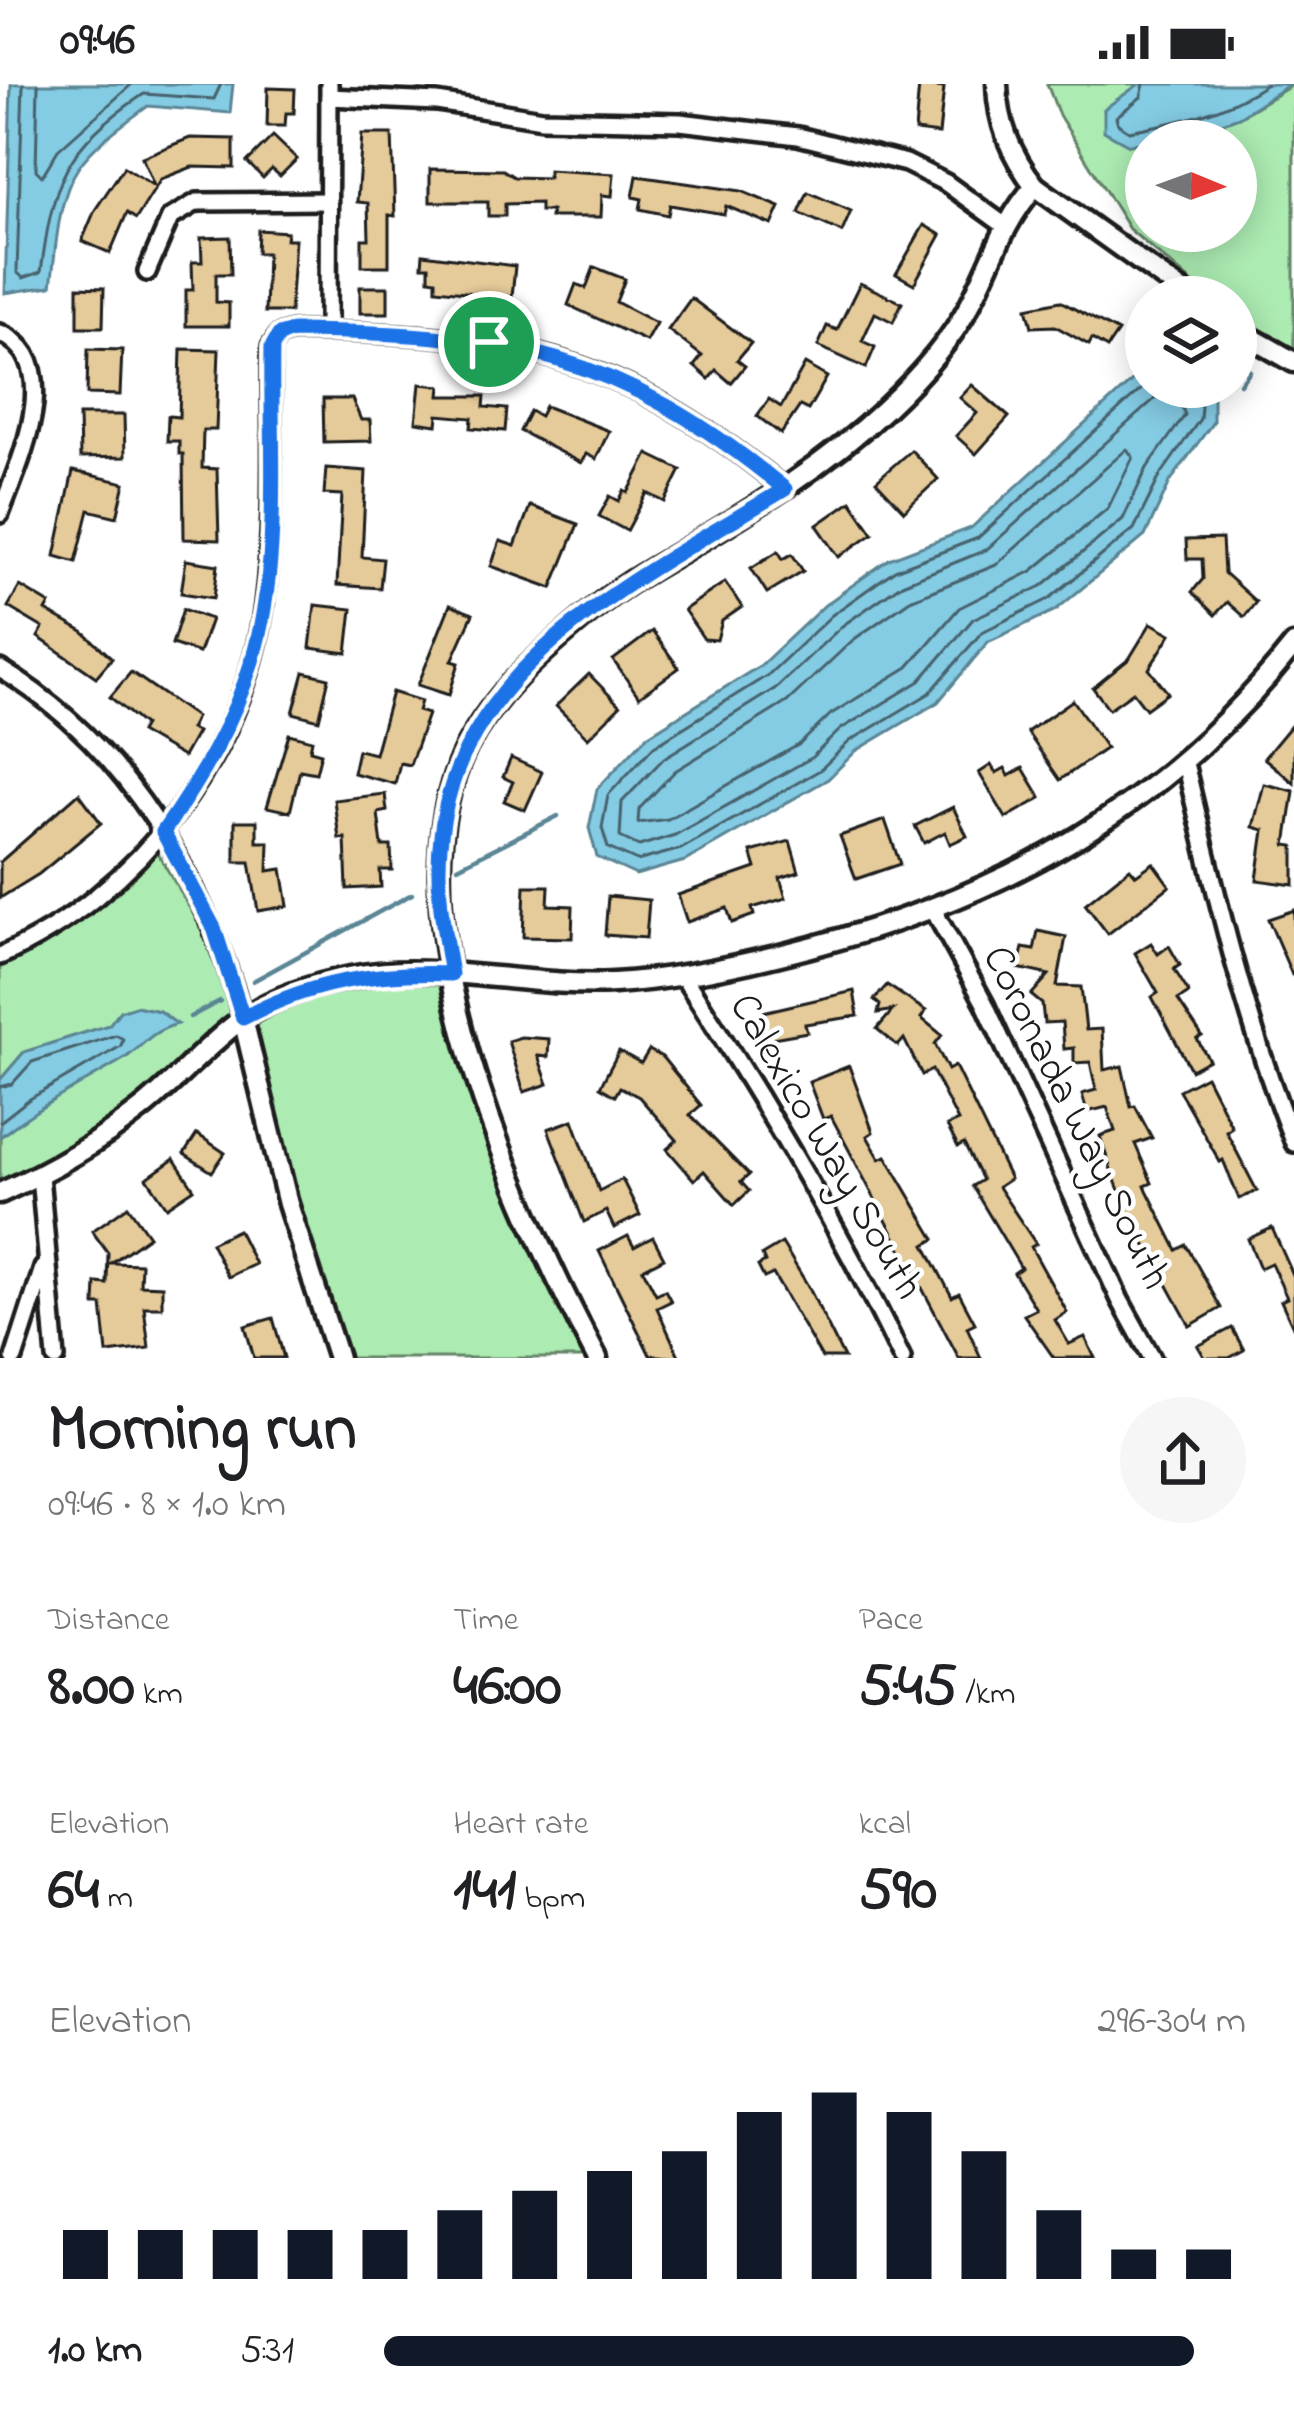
<!DOCTYPE html>
<meta charset="utf-8">
<style>
body{margin:0;font-family:"Indie Flower",sans-serif;background:#f6f6f6;color:#202124;height:100vh;display:flex;flex-direction:column;font-size:45px;white-space:nowrap}
*{box-sizing:border-box;margin:0}
p{font-size:39px;color:#757577}
.icon{flex:none;width:66px;height:66px;fill:none;stroke:currentColor;stroke-width:2;stroke-linecap:round;stroke-linejoin:round}
.map{position:relative;height:1274px;overflow:hidden}
.side{display:flex;flex-direction:column;background:#fff;flex:1}
.side>*{flex:none}
.needle{width:78px;rotate:91deg}
.buttons{position:absolute;left:1125px;top:36px;display:grid;gap:24px}
.buttons a{display:grid;place-items:center;width:132px;height:132px;border-radius:50%;background:#fff;box-shadow:0 6px 30px #0003;font-size:60px}
.pin{position:absolute;display:grid;place-items:center;width:102px;height:102px;color:#fff;margin:-51px;border:6px solid #fff;border-radius:50%;box-shadow:0 3px 12px #0007}
.round{display:grid;place-items:center;flex:none;width:126px;height:126px;border-radius:63px;background:#f6f6f6}
.head{display:flex;align-items:center;justify-content:space-between;height:204px;padding:0 48px}
h1{font-size:66px;font-weight:700;line-height:90px}
.figures{display:grid;grid-template-columns:repeat(3,1fr);gap:18px;height:204px;padding:12px 48px}
.figures div{display:grid;align-content:center}
.figures b{font-size:60px;font-weight:700}
.figures small{font-size:33px;font-weight:400}
.figures p{font-size:33px}
.chart{height:336px;padding:24px 48px}
.chart p{display:flex;justify-content:space-between}
.chart svg{width:100%;height:216px;margin-top:12px;stroke:#111827;stroke-width:6}
ul{padding:0 48px;list-style:none;font-size:39px}
li{display:grid;grid-template-columns:192px 144px 1fr;align-items:center;height:90px}
li i{height:30px;border-radius:15px;background:#111827}
.status{display:flex;justify-content:space-between;align-items:center;height:84px;padding:0 60px;background:#fff;direction:ltr}
.status svg{height:33px;fill:currentColor}
.map>svg:first-child{display:block}
.green{fill:#acebb2;stroke:#648467;stroke-width:3;fill-rule:evenodd}
.water{fill:#84cbe4;stroke:#5a8594;stroke-width:3}
.lines{fill:none;stroke-linecap:round;stroke-linejoin:round}
.shore{stroke:#46626c;stroke-width:3}
.stream{stroke:#5a8594;stroke-width:4.5}
.building{fill:#e5ca9a;stroke:#1c1c1c;stroke-width:3}
.minor-casing{stroke:#1c1c1c;stroke-width:24}
.tertiary-casing{stroke:#1c1c1c;stroke-width:27}
.minor{stroke:#fff;stroke-width:15}
.tertiary{stroke:#fff;stroke-width:18}
.route-casing{stroke:#fff;stroke-width:24}
.route{stroke:#1a73e8;stroke-width:15}
.labels{text-anchor:middle;dominant-baseline:central;stroke-width:9;stroke-linejoin:round;paint-order:stroke}
.street-label{font-size:42px;fill:#1c1c1c;stroke:#fff}
</style>
<div class="status"><b>09:46</b><svg viewBox="0 0 49 12"><path d="M0 12V9h3v3zM5 12V6h3v6zM10 12V3h3v9zM15 12V0h3v12zM26 1h20v11H26zM47 4h2v5h-2z"/></svg></div>
<div class="map">
<svg width="1294" height="1274" viewBox="0 0 1294 1274">
<rect width="100%" height="100%" fill="#fff"/>
<filter id="ink" filterUnits="userSpaceOnUse"><feTurbulence type="fractalNoise" baseFrequency=".00833" numOctaves="2"/><feDisplacementMap in="SourceGraphic" scale="24" xChannelSelector="R" yChannelSelector="G"/><feConvolveMatrix kernelMatrix="1 2 1 2 8 2 1 2 1" color-interpolation-filters="sRGB"/></filter>
<g filter="url(#ink)">
<g class="green">
<path d="M 1047,0 L 1139,0 L 1104,26 L 1129,61 L 1200,47 L 1239,33 L 1294,0 L 1294,269 L 1236,236 L 1236,213 L 1209,213 L 1129,145 L 1059,31 ZM 1146,57 L 1236,57 L 1236,147 L 1146,147 Z"/>
<path d="M 156,766 L 210,859 L 233,932 L 96,1054 L 0,1100 L 0,1053 L 34,1026 L 128,972 L 150,949 L 175,939 L 159,927 L 135,922 L 120,927 L 109,941 L 24,968 L 0,996 L 0,880 L 72,840 Z"/>
<path d="M 403,897 L 438,897 L 448,904 L 509,1112 L 587,1274 L 347,1274 L 296,1118 L 252,938 L 302,916 Z"/>
</g>
<g class="water">
<path d="M 11,0 L 233,0 L 230,29 L 148,22 C 125,39 95,59 78,84 C 57,115 56,166 51,202 L 5,209 Z"/>
<path d="M 1139,0 L 1290,0 L 1239,33 L 1200,47 L 1129,61 L 1104,47 L 1104,25 Z"/>
<path d="M 1142,288 L 1146,289 L 1146,303 L 1196,303 L 1213,313 L 1213,338 L 1170,398 L 1145,452 L 1056,526 L 988,558 L 938,618 L 856,667 L 828,695 L 685,777 L 636,791 L 597,773 L 589,744 L 597,705 L 647,652 L 761,581 L 825,521 L 889,475 L 971,444 Z"/>
<path d="M 136,922 L 159,927 L 177,940 C 145,950 146,961 122,976 C 80,1001 38,1023 0,1053 L 0,996 L 24,968 L 109,941 L 120,927 Z"/>
</g>
<g class="lines">
<g class="shore">
<path d="M 23,0 L 17,188 L 23,194 L 41,188 C 53,97 64,63 144,10 L 214,15 L 221,0"/>
<path d="M 38,0 L 36,86 L 42,92 L 58,66 L 132,0"/>
<path d="M 1144,0 L 1141,13 L 1116,33 L 1118,40 L 1129,47 C 1179,38 1223,29 1267,0"/>
<path d="M 1146,301 L 978,454 L 895,486 L 832,531 L 768,591 L 654,662 L 608,711 L 602,744 L 608,764 L 637,777 L 681,765 L 820,686 L 850,657 L 930,609 L 982,548 L 1049,515 L 1134,445 L 1160,392 L 1200,335 L 1201,322 L 1192,303"/>
<path d="M 1168,303 L 986,466 L 902,500 L 842,542 L 776,604 L 664,674 L 622,718 L 620,753 L 639,762 L 675,751 L 811,674 L 841,645 L 920,597 L 973,535 L 1042,502 L 1123,435 L 1147,384 L 1185,331 L 1174,303"/>
<path d="M 1127,365 L 1133,373 L 1108,424 L 1032,487 L 959,524 L 908,583 L 831,630 L 800,660 L 668,735 L 638,739 L 639,725 L 675,687 L 787,618 L 853,556 L 910,516 L 996,481 Z"/>
<path d="M 0,1003 L 12,1000 L 32,978 L 116,951 L 123,955 L 121,962 L 28,1016 L 0,1038"/>
</g>
<g class="stream">
<path d="M 1240,300 L 1250,287"/>
<path d="M 458,783 L 558,732"/>
<path d="M 253,897 L 412,810"/>
<path d="M 190,933 L 220,917"/>
</g>
</g>
<g class="building">
<path d="M 919,1 L 944,4 L 939,50 L 915,47 Z"/>
<path d="M 268,4 L 295,5 L 294,29 L 286,29 L 285,42 L 267,42 Z"/>
<path d="M 362,50 L 392,50 L 395,132 L 389,131 L 389,182 L 362,182 L 362,155 L 369,155 L 368,119 L 357,118 Z"/>
<path d="M 273,52 L 297,75 L 280,92 L 272,85 L 263,94 L 247,78 Z"/>
<path d="M 190,54 L 234,55 L 234,84 L 192,83 L 161,95 L 136,135 L 127,129 L 110,169 L 82,157 L 95,126 L 124,83 L 154,102 L 142,73 Z"/>
<path d="M 430,85 L 503,86 L 514,93 L 548,94 L 548,86 L 614,90 L 612,112 L 602,111 L 601,133 L 550,133 L 551,127 L 540,127 L 540,119 L 505,120 L 505,132 L 488,132 L 488,118 L 430,118 Z"/>
<path d="M 637,92 L 741,107 L 780,123 L 772,141 L 726,122 L 724,130 L 670,121 L 668,131 L 640,125 L 642,115 L 633,113 Z"/>
<path d="M 808,108 L 851,127 L 842,148 L 799,129 Z"/>
<path d="M 924,141 L 941,151 L 914,200 L 896,190 Z"/>
<path d="M 258,146 L 287,148 L 286,155 L 295,155 L 290,228 L 265,228 L 267,169 L 257,169 Z"/>
<path d="M 230,153 L 231,190 L 216,190 L 216,218 L 229,219 L 229,242 L 186,242 L 186,206 L 193,206 L 192,178 L 202,178 L 201,154 Z"/>
<path d="M 423,170 L 515,182 L 512,213 L 436,205 L 436,196 L 429,195 L 429,182 L 422,182 Z"/>
<path d="M 594,183 L 625,195 L 616,218 L 656,239 L 646,257 L 568,221 L 576,200 L 586,204 Z"/>
<path d="M 860,199 L 902,219 L 893,238 L 875,229 L 862,257 L 875,263 L 866,284 L 818,262 L 827,242 L 837,246 Z"/>
<path d="M 78,203 L 104,204 L 103,243 L 78,243 Z"/>
<rect x="360" y="203" width="28" height="26"/>
<path d="M 691,214 L 751,259 L 737,276 L 745,282 L 731,299 L 716,286 L 709,295 L 694,282 L 702,272 L 668,246 Z"/>
<path d="M 1060,217 L 1118,248 L 1107,264 L 1092,255 L 1089,261 L 1055,242 L 1032,243 L 1027,224 Z"/>
<path d="M 88,265 L 122,266 L 120,311 L 87,310 Z"/>
<path d="M 181,265 L 219,266 L 216,346 L 203,346 L 202,384 L 217,385 L 219,456 L 184,455 L 183,370 L 179,370 L 179,357 L 167,357 L 168,332 L 179,333 Z"/>
<path d="M 805,280 L 827,293 L 808,326 L 800,322 L 781,350 L 757,332 L 769,315 L 781,323 Z"/>
<path d="M 420,300 L 441,302 L 440,312 L 485,312 L 484,323 L 507,325 L 505,347 L 471,344 L 472,334 L 438,331 L 437,341 L 416,338 Z"/>
<path d="M 972,301 L 1009,333 L 976,370 L 956,352 L 977,329 L 960,314 Z"/>
<path d="M 323,315 L 352,315 L 361,336 L 370,336 L 371,357 L 324,358 Z"/>
<path d="M 545,322 L 609,347 L 596,375 L 586,370 L 581,379 L 520,347 L 530,327 L 540,332 Z"/>
<path d="M 79,331 L 124,331 L 125,373 L 80,374 Z"/>
<path d="M 911,366 L 938,395 L 904,427 L 876,397 Z"/>
<path d="M 648,370 L 681,386 L 665,418 L 647,409 L 627,447 L 599,432 L 610,412 L 619,417 L 624,407 L 628,409 Z"/>
<path d="M 326,384 L 366,387 L 362,473 L 383,475 L 380,504 L 337,501 L 342,411 L 324,410 Z"/>
<path d="M 73,387 L 125,399 L 117,433 L 89,426 L 76,478 L 55,472 Z"/>
<path d="M 851,417 L 873,449 L 839,473 L 817,441 Z"/>
<path d="M 530,422 L 578,440 L 552,504 L 491,482 L 500,457 L 515,462 Z"/>
<path d="M 1222,455 L 1224,489 L 1256,518 L 1244,533 L 1227,518 L 1215,531 L 1192,508 L 1203,495 L 1202,475 L 1187,475 L 1186,456 Z"/>
<path d="M 778,467 L 783,475 L 792,470 L 803,487 L 767,509 L 751,484 Z"/>
<path d="M 186,476 L 218,481 L 214,514 L 181,509 Z"/>
<path d="M 725,498 L 742,523 L 722,537 L 717,556 L 704,555 L 684,526 Z"/>
<path d="M 20,502 L 50,520 L 46,527 L 83,548 L 112,574 L 96,593 L 38,553 L 43,544 L 8,523 Z"/>
<path d="M 315,521 L 352,525 L 347,569 L 310,564 Z"/>
<path d="M 450,521 L 473,530 L 452,577 L 459,579 L 449,611 L 418,601 Z"/>
<path d="M 183,525 L 211,535 L 199,569 L 172,560 Z"/>
<path d="M 1151,539 L 1171,550 L 1149,585 L 1168,609 L 1146,625 L 1133,608 L 1109,625 L 1093,604 L 1129,575 Z"/>
<path d="M 652,547 L 679,584 L 639,613 L 613,576 Z"/>
<path d="M 131,588 L 196,633 L 190,645 L 197,648 L 183,673 L 140,648 L 144,641 L 110,613 Z"/>
<path d="M 304,588 L 329,594 L 319,636 L 293,629 Z"/>
<path d="M 589,590 L 620,622 L 588,654 L 556,622 Z"/>
<path d="M 392,608 L 421,617 L 418,627 L 428,630 L 410,681 L 400,679 L 395,700 L 353,689 L 358,666 L 375,670 Z"/>
<path d="M 1073,616 L 1106,664 L 1060,696 L 1027,648 Z"/>
<path d="M 1294,638 L 1294,699 L 1264,674 Z"/>
<path d="M 289,650 L 312,656 L 310,666 L 321,669 L 316,689 L 300,686 L 290,728 L 267,723 Z"/>
<path d="M 511,674 L 542,688 L 525,726 L 504,717 L 513,698 L 503,693 Z"/>
<path d="M 991,681 L 996,689 L 1005,684 L 1009,692 L 1023,684 L 1041,714 L 1006,734 L 979,689 Z"/>
<path d="M 1264,700 L 1294,707 L 1286,761 L 1294,762 L 1294,801 L 1257,796 L 1264,746 L 1253,743 Z"/>
<path d="M 79,709 L 101,739 L 39,790 L 0,814 L 0,778 Z"/>
<path d="M 385,710 L 387,727 L 378,729 L 382,762 L 391,762 L 392,786 L 380,786 L 381,803 L 347,805 L 345,754 L 339,755 L 334,716 Z"/>
<path d="M 953,723 L 967,752 L 950,760 L 945,748 L 924,759 L 915,742 Z"/>
<path d="M 885,736 L 900,780 L 856,795 L 840,752 Z"/>
<path d="M 235,737 L 257,737 L 257,758 L 269,758 L 268,787 L 282,785 L 288,822 L 258,827 L 250,778 L 235,778 Z"/>
<path d="M 790,757 L 799,788 L 780,794 L 786,814 L 752,824 L 754,831 L 732,839 L 727,824 L 687,838 L 678,811 L 756,784 L 751,768 Z"/>
<path d="M 1153,779 L 1170,802 L 1108,850 L 1085,820 L 1130,784 L 1136,791 Z"/>
<path d="M 525,802 L 549,802 L 548,821 L 573,822 L 572,854 L 523,853 Z"/>
<path d="M 608,812 L 649,816 L 646,854 L 605,851 Z"/>
<path d="M 1294,826 L 1294,891 L 1292,891 L 1268,835 Z"/>
<path d="M 1038,847 L 1066,853 L 1057,902 L 1081,903 L 1086,946 L 1102,945 L 1104,986 L 1122,982 L 1131,1023 L 1135,1022 L 1152,1054 L 1135,1060 L 1152,1099 L 1145,1102 L 1177,1166 L 1186,1161 L 1221,1224 L 1190,1242 L 1127,1127 L 1110,1083 L 1100,1052 L 1115,1047 L 1107,1023 L 1087,1028 L 1082,1010 L 1096,1006 L 1090,978 L 1074,979 L 1074,964 L 1064,965 L 1062,938 L 1044,939 L 1042,920 L 1031,911 L 1049,891 L 1018,884 L 1023,864 L 1034,866 Z"/>
<path d="M 1151,859 L 1158,870 L 1169,862 L 1180,881 L 1174,885 L 1189,909 L 1178,916 L 1202,952 L 1197,955 L 1209,976 L 1191,986 L 1152,913 L 1158,909 L 1135,869 Z"/>
<path d="M 887,901 L 926,927 L 921,934 L 942,951 L 935,960 L 948,986 L 955,982 L 1010,1095 L 998,1103 L 1036,1160 L 1031,1163 L 1067,1228 L 1055,1236 L 1069,1260 L 1085,1253 L 1095,1274 L 1054,1274 L 1024,1231 L 1036,1225 L 1014,1189 L 1021,1184 L 972,1102 L 982,1096 L 964,1060 L 958,1063 L 947,1042 L 958,1037 L 932,986 L 922,991 L 904,955 L 898,962 L 877,945 L 893,926 L 878,929 L 880,921 L 874,916 Z"/>
<path d="M 854,907 L 858,932 L 805,940 L 807,948 L 767,955 L 763,928 Z"/>
<path d="M 521,953 L 549,955 L 548,973 L 538,972 L 548,1000 L 524,1008 L 508,957 Z"/>
<path d="M 649,966 L 662,973 L 701,1021 L 690,1031 L 749,1091 L 741,1098 L 749,1107 L 734,1121 L 704,1087 L 694,1096 L 667,1065 L 677,1056 L 639,1013 L 620,1003 L 615,1012 L 600,1003 L 619,967 L 641,979 Z"/>
<path d="M 849,982 L 873,1048 L 867,1052 L 880,1075 L 886,1072 L 935,1155 L 925,1161 L 952,1213 L 959,1209 L 975,1239 L 967,1243 L 981,1274 L 959,1274 L 831,1032 L 823,1035 L 809,998 Z"/>
<path d="M 1206,992 L 1232,1043 L 1226,1047 L 1257,1107 L 1239,1115 L 1223,1076 L 1220,1078 L 1179,1006 Z"/>
<path d="M 573,1036 L 599,1107 L 622,1095 L 640,1131 L 614,1144 L 606,1127 L 584,1138 L 548,1045 Z"/>
<path d="M 197,1050 L 225,1069 L 212,1088 L 184,1070 Z"/>
<path d="M 174,1075 L 194,1105 L 167,1123 L 147,1094 Z"/>
<path d="M 128,1122 L 149,1152 L 111,1179 L 141,1180 L 140,1201 L 162,1202 L 162,1223 L 144,1223 L 149,1264 L 107,1269 L 102,1221 L 95,1221 L 96,1199 L 107,1200 L 108,1169 L 92,1147 Z"/>
<path d="M 1272,1144 L 1294,1193 L 1294,1245 L 1281,1217 L 1287,1214 L 1271,1179 L 1260,1184 L 1248,1155 Z"/>
<path d="M 238,1146 L 255,1180 L 228,1193 L 211,1159 Z"/>
<path d="M 628,1152 L 634,1163 L 653,1153 L 664,1174 L 643,1185 L 656,1210 L 665,1206 L 671,1217 L 657,1224 L 680,1274 L 650,1271 L 599,1167 Z"/>
<path d="M 782,1159 L 808,1202 L 844,1274 L 822,1274 L 773,1190 L 764,1194 L 758,1182 L 765,1178 L 762,1171 Z"/>
<path d="M 273,1234 L 284,1274 L 254,1274 L 245,1242 Z"/>
<path d="M 1232,1244 L 1244,1266 L 1229,1274 L 1205,1274 L 1198,1262 Z"/>
</g>
<g class="lines">
<defs>
<g id="minor">
<path d="M 329,13 L 437,18 L 542,35 L 680,38 L 798,52 L 906,79 L 946,99 L 1004,141"/>
<path d="M 147,188 L 170,134 L 197,118 L 328,117"/>
<path d="M 328,247 L 329,0"/>
<path d="M 0,249 C 68,278 18,381 0,430"/>
<path d="M 0,585 C 127,661 204,794 243,935"/>
<path d="M 1185,679 C 1215,808 1245,936 1294,1059"/>
<path d="M 933,825 L 985,920 L 1120,1216 L 1152,1274"/>
<path d="M 0,872 C 137,812 245,669 264,520 C 275,436 271,348 271,263 L 279,251 L 293,247 C 507,249 616,266 785,405"/>
<path d="M 682,891 C 763,1015 838,1140 902,1274"/>
<path d="M 40,1091 L 56,1274"/>
<path d="M 14,1274 L 43,1184"/>
</g>
<g id="tertiary">
<path d="M 1035,102 L 1190,213"/>
<path d="M 1236,245 L 1294,278"/>
<path d="M 243,935 L 288,1120 L 338,1274"/>
<path d="M 0,1109 C 49,1087 97,1060 140,1026 C 176,998 205,962 242,935 C 271,914 316,900 351,893 C 431,876 530,904 614,899 C 680,895 747,880 811,863 C 1009,810 1165,723 1294,561"/>
<path d="M 597,1274 C 517,1122 383,832 466,664 C 496,605 545,566 594,525 C 623,500 660,481 693,461 C 761,420 827,380 885,325 C 917,295 950,259 970,220 C 992,178 1003,138 1035,102 C 1011,71 998,40 997,0"/>
</g>
</defs>
<use href="#minor" class="minor-casing"/>
<use href="#tertiary" class="tertiary-casing"/>
<use href="#minor" class="minor"/>
<use href="#tertiary" class="tertiary"/>
</g>
</g>
<g class="lines" filter="url(#ink)">
<defs>
<path id="route" d="M 293,247 C 506,249 617,267 785,405 C 650,488 460,575 441,752 C 435,799 443,844 451,890 C 375,887 310,898 243,934 L 214,844 L 163,748 C 200,695 233,640 252,577 C 282,478 270,365 272,263 L 279,251 Z"/>
</defs>
<use href="#route" class="route-casing"/>
<use href="#route" class="route"/>
</g>
<g class="labels">
<g class="street-label">
<text transform="translate(1075 1034) rotate(64)">Coronada Way South</text>
<text transform="translate(825 1063) rotate(60)">Calexico Way South</text>
</g>
</g>
</svg>
<div class="buttons">
<a><svg class="needle" viewBox="-14 -14 28 28"><path d="M0-13l5 13h-10z" fill="#e53935"/><path d="M0 13l5-13h-10z" fill="#757577"/></svg></a>
<a><svg class="icon" aria-label="layers" viewBox="0 0 24 24"><path d="M12 4l9 5-9 5-9-5zM3 14l9 5 9-5"/></svg></a>
</div>
<div class="pin" style="left:489px;top:258px;background:#1e9e55"><svg class="icon" aria-label="arrive" viewBox="0 0 24 24"><path d="M6 21V4h12l-3 4 3 4H6"/></svg></div>
</div>
<section class="side">
<div class="head"><div><h1>Morning run</h1><p>09:46 · 8 × 1.0 km</p></div><a class="round"><svg class="icon" aria-label="share" viewBox="0 0 24 24"><path d="M12 15V3M7 8l5-5 5 5M5 13v7h14v-7"/></svg></a></div>
<div class="figures">
<div><p>Distance</p><b>8.00<small> km</small></b></div>
<div><p>Time</p><b>46:00</b></div>
<div><p>Pace</p><b>5:45<small> /km</small></b></div>
</div>
<div class="figures">
<div><p>Elevation</p><b>64<small> m</small></b></div>
<div><p>Heart rate</p><b>141<small> bpm</small></b></div>
<div><p>kcal</p><b>590</b></div>
</div>
<div class="chart"><p><span>Elevation</span>296–304 m</p>
<svg viewBox="0 0 160 44" preserveAspectRatio="none"><path d="M5 44V34M15 44V34M25 44V34M35 44V34M45 44V34M55 44V30M65 44V26M75 44V22M85 44V18M95 44V10M105 44V6M115 44V10M125 44V18M135 44V30M145 44V38M155 44V38"/></svg>
</div>
<ul>
<li><b>1.0 km</b>5:31<i style="width:94%"></i></li>
</ul>
</section>
